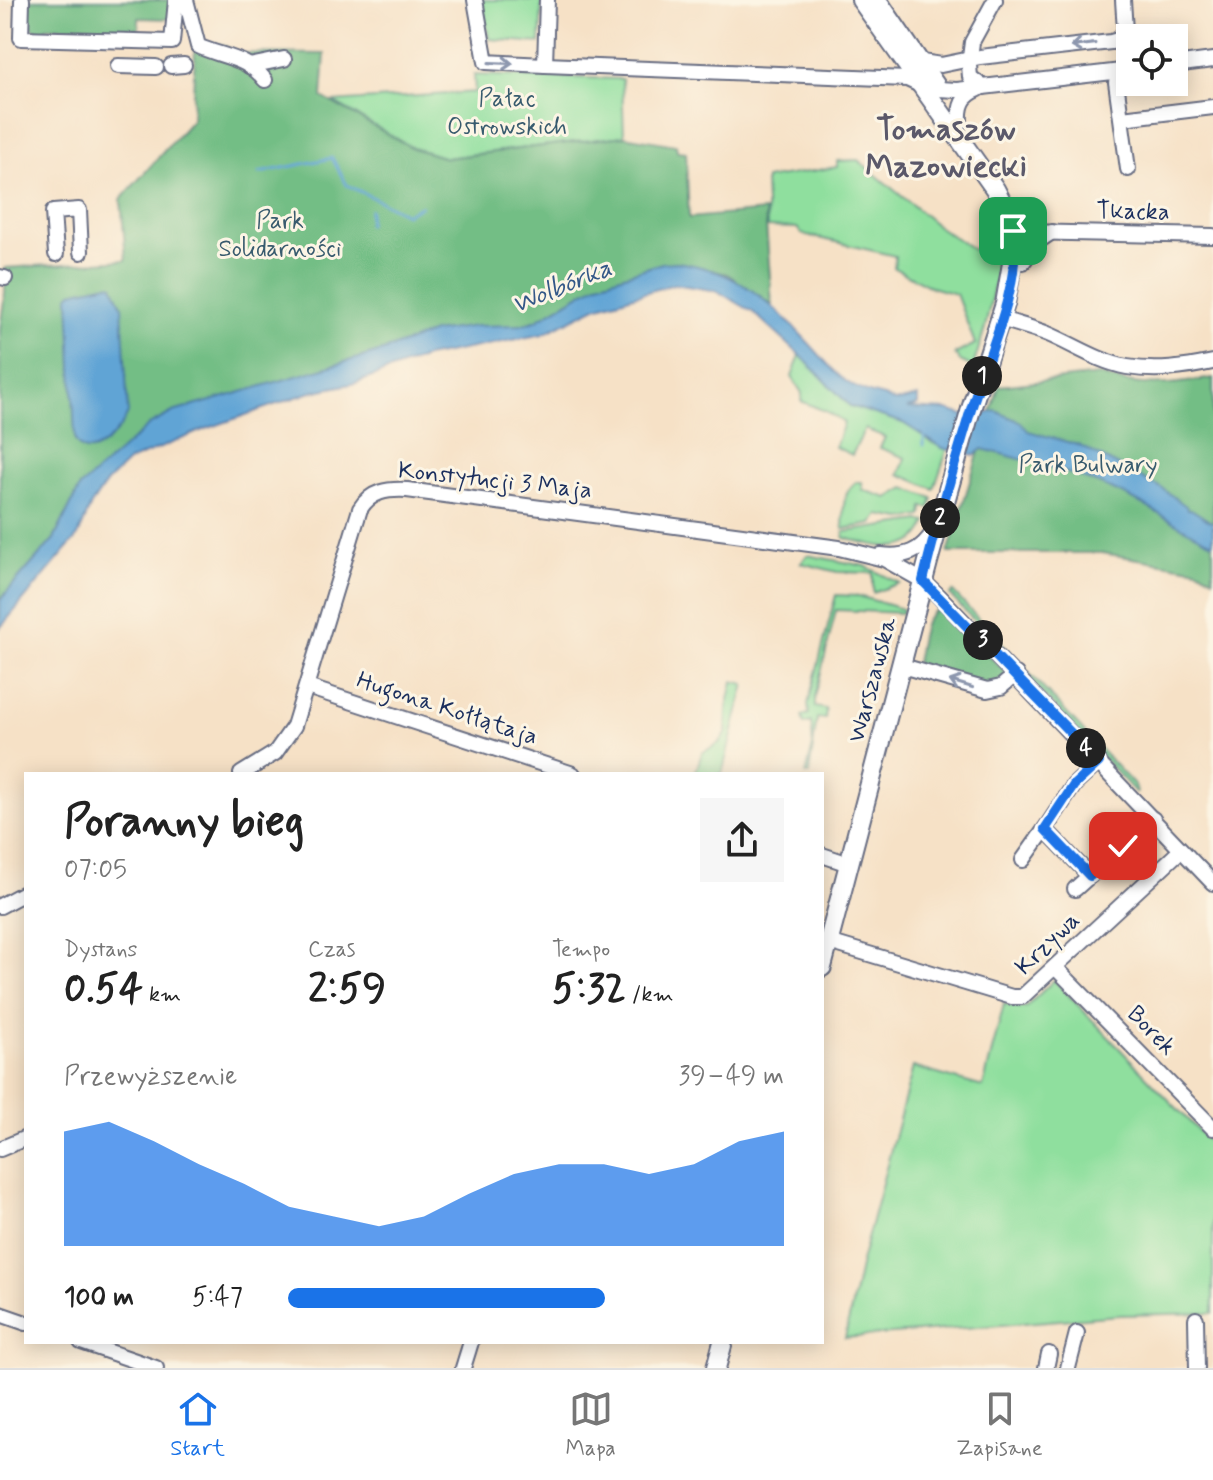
<!DOCTYPE html>
<html lang="pl">
<meta charset="utf-8">
<style>
body{margin:0;font-family:Mynerve,sans-serif;background:#f6f6f6;color:#222;height:100vh;display:flex;flex-direction:column;font-size:30px;white-space:nowrap}
*{box-sizing:border-box;margin:0}
p{font-size:26px;color:#767676}
.icon{flex:none;width:44px;height:44px;fill:none;stroke:currentColor;stroke-width:2;stroke-linecap:round;stroke-linejoin:round}
.map{position:relative;flex:1;overflow:hidden}
.side{position:absolute;left:24px;top:772px;width:800px;height:572px;display:flex;flex-direction:column;background:#fff;border-radius:0px;box-shadow:0 4px 20px #0003}
.side>*{flex:none}
.buttons{position:absolute;left:1116px;top:24px;display:grid;gap:16px}
.buttons a{display:grid;place-items:center;width:72px;height:72px;border-radius:0px;background:#fff;box-shadow:0 4px 20px #0003;font-size:40px}
.pin{position:absolute;display:grid;place-items:center;width:68px;height:68px;color:#fff;margin:-34px;border-radius:16px;box-shadow:0 4px 12px #0006}
.km{position:absolute;width:40px;height:40px;margin:-20px;border-radius:50%;background:#222;color:#fff;font-size:22px;line-height:40px;text-align:center}
.round{display:grid;place-items:center;flex:none;width:84px;height:84px;border-radius:0px;background:#f6f6f6}
.overview{display:flex;align-items:center;justify-content:space-between;height:136px;padding:0 40px}
h1{font-size:44px;font-weight:700;line-height:60px}
.figures{display:grid;grid-template-columns:repeat(3,1fr);gap:12px;height:136px;padding:8px 40px}
.figures div{display:grid;align-content:center}
.figures b{font-size:40px;font-weight:700}
.figures small{font-size:22px;font-weight:400}
.figures p{font-size:22px}
.chart{height:224px;padding:16px 40px}
.chart p{display:flex;justify-content:space-between}
.chart svg{width:100%;height:144px;margin-top:8px;fill:#1a73e8;opacity:.7}
ul{padding:0 40px;list-style:none;font-size:26px}
li{display:grid;grid-template-columns:128px 96px 1fr;align-items:center;height:60px}
li i{height:20px;border-radius:10px;background:#1a73e8}
.tabs{display:flex;justify-content:space-around;align-items:center;height:112px;border-top:2px solid #e0e0e0;background:#fff;font-size:22px;color:#767676}
.tabs a{display:grid;justify-items:center;gap:4px}
.tabs .on{color:#1a73e8}
.map>svg:first-child{display:block}
.green{fill:#8fdf9e;stroke:#55877e;stroke-width:2}
.forest{fill:#73be85;stroke:#477672;stroke-width:2}
.water{fill:#61a4d5;stroke:#3e6a9a;stroke-width:2}
.lines{fill:none;stroke-linecap:round;stroke-linejoin:round}
.stream{stroke:#61a4d5;stroke-width:3}
.minor-casing{stroke:#686d82;stroke-width:18}
.major-casing{stroke:#686d82;stroke-width:22}
.minor{stroke:#fff;stroke-width:14}
.major{stroke:#fff;stroke-width:18}
.oneway{stroke:#8d97ae}
.route-casing{stroke:#fff;stroke-width:16}
.route{stroke:#1a73e8;stroke-width:10}
.labels{text-anchor:middle;dominant-baseline:central;stroke-width:6;stroke-linejoin:round;paint-order:stroke}
.park-label{font-size:24px;fill:#385b6e;stroke:#fcf5e5}
.street-label{font-size:24px;fill:#1b2f5e;stroke:#fcf5e5}
.water-label{font-size:26px;font-style:italic;fill:#345888;stroke:#fcf5e5}
.district-label{font-size:32px;font-weight:bold;fill:#5b596a;stroke:#fcf5e5}
</style>
<div class="map">
<svg width="1213" height="1368" viewBox="0 0 1213 1368">
<rect width="100%" height="100%" fill="#fcf5e5"/>
<filter id="ink" filterUnits="userSpaceOnUse"><feTurbulence type="fractalNoise" baseFrequency=".0125" numOctaves="2"/><feDisplacementMap in="SourceGraphic" scale="16" xChannelSelector="R" yChannelSelector="G"/><feConvolveMatrix kernelMatrix="1 2 1 2 8 2 1 2 1" color-interpolation-filters="sRGB"/></filter>
<filter id="wash" filterUnits="userSpaceOnUse"><feTurbulence type="fractalNoise" baseFrequency=".006" numOctaves="4" result="noise"/><feDisplacementMap in="SourceGraphic" scale="32" xChannelSelector="R" yChannelSelector="G"/><feGaussianBlur stdDeviation="1.8" result="paint"/><feColorMatrix in="noise" values="0 0 0 0 0 0 0 0 0 0 0 0 0 0 0 0 0 1.4 0 .05"/><feComposite in="paint" operator="in"/></filter>
<g filter="url(#wash)">
<rect width="100%" height="100%" fill="#f6e1c6"/>
<g class="green">
<path d="M 482,0 L 542,0 L 540,43 L 489,39 Z"/>
<path d="M 474,75 L 622,79 L 624,136 L 446,158 L 413,148 L 333,102 L 475,92 Z"/>
<path d="M 858,160 L 940,228 L 979,253 L 993,243 L 1002,250 L 985,328 L 973,367 L 960,361 L 955,354 L 975,344 L 956,294 L 931,287 L 894,268 L 895,256 L 802,234 L 797,228 L 767,227 L 765,179 L 837,167 L 837,161 Z"/>
<path d="M 800,355 L 850,406 L 903,423 L 920,432 L 932,443 L 948,448 L 934,489 L 899,474 L 906,458 L 880,448 L 885,437 L 865,429 L 852,455 L 835,447 L 844,423 L 827,412 L 801,401 L 802,393 L 792,377 Z"/>
<path d="M 856,482 L 862,482 L 863,490 L 888,498 L 905,488 L 933,498 L 930,508 L 923,507 L 922,516 L 902,519 L 879,515 L 872,524 L 843,529 C 844,510 841,494 856,482 Z"/>
<path d="M 920,521 L 927,522 C 913,561 874,544 844,538 L 844,532 Z"/>
<path d="M 807,555 L 865,566 L 899,583 L 873,593 L 873,573 L 837,572 L 801,563 Z"/>
<path d="M 953,592 L 1133,784 L 1137,791 L 1136,793 L 950,595 Z"/>
<path d="M 836,595 L 859,596 L 902,609 L 902,613 L 836,610 L 815,697 L 815,707 L 826,709 L 825,719 L 817,718 L 809,774 L 806,774 L 813,746 L 811,722 L 804,724 L 802,716 L 809,714 L 808,704 Z"/>
<path d="M 733,681 L 745,684 L 722,774 L 695,774 L 702,753 L 719,743 L 726,734 L 727,709 Z"/>
<path d="M 1054,980 L 1213,1146 L 1213,1313 L 1119,1315 L 845,1338 L 861,1262 L 913,1067 L 983,1087 L 1004,1004 L 1021,1008 L 1026,1007 Z"/>
</g>
<g class="forest">
<path d="M 26,0 L 172,0 L 170,19 L 139,18 L 139,29 L 46,27 L 45,34 L 34,29 L 25,19 Z"/>
<path d="M 202,43 L 221,44 L 238,53 L 325,54 L 322,97 L 413,148 L 446,158 L 624,136 L 676,145 L 677,151 L 686,152 L 689,218 L 765,211 L 772,304 L 727,274 L 676,262 L 647,268 L 599,283 L 535,321 L 197,406 L 80,487 L 54,539 L 0,600 L 0,329 L 5,292 L 5,268 L 126,260 L 121,199 L 192,120 L 195,49 Z"/>
<path d="M 1099,375 C 1138,389 1173,385 1213,378 L 1213,578 L 1198,569 L 1102,553 L 948,553 L 999,386 Z"/>
<path d="M 940,609 L 1005,671 L 1006,677 L 990,685 L 918,667 L 916,662 C 920,646 921,611 940,609 Z"/>
</g>
<g class="water">
<path d="M 676,262 C 734,269 767,298 806,340 C 834,369 841,388 884,397 C 888,398 891,401 895,401 C 902,402 910,398 918,397 L 918,405 L 907,408 L 947,410 L 980,420 L 982,414 L 996,411 L 1021,422 L 1028,431 L 1078,445 L 1160,487 L 1186,506 L 1187,509 L 1191,509 L 1213,523 L 1213,543 C 1180,529 1152,507 1120,493 C 1075,473 1029,461 982,449 L 974,456 L 942,448 L 903,423 L 850,406 L 800,355 L 753,312 L 717,291 L 674,284 L 596,307 L 543,334 L 426,357 L 356,383 L 311,392 L 203,430 L 129,461 L 107,482 L 91,505 L 78,536 L 0,628 L 0,600 L 54,539 L 80,487 L 149,425 L 173,412 L 386,350 L 433,332 L 476,326 L 521,325 L 535,321 L 599,283 L 662,263 Z"/>
<path d="M 108,284 L 113,285 L 122,306 L 128,413 C 122,429 89,469 75,440 L 69,296 L 72,292 Z"/>
</g>
<g class="lines">
<g class="stream">
<path d="M 259,173 L 332,158 L 347,185 L 406,214 L 421,206"/>
<path d="M 368,224 L 370,210"/>
<path d="M 924,445 L 924,436"/>
</g>
</g>
</g>
<g filter="url(#ink)">
<g class="lines">
<defs>
<g id="minor">
<path d="M 22,0 L 21,38 L 172,42 L 176,0"/>
<path d="M 186,0 L 198,46 C 221,57 248,57 265,80"/>
<path d="M 475,0 L 486,62 L 545,65 L 547,0"/>
<path d="M 922,62 L 941,65 L 980,57 L 1111,42 L 1118,40 L 1125,31 L 1123,0"/>
<path d="M 545,65 L 907,79 L 922,86"/>
<path d="M 1174,65 L 1213,60"/>
<path d="M 118,66 L 156,67"/>
<path d="M 171,66 L 184,65"/>
<path d="M 249,66 L 284,59"/>
<path d="M 1116,82 L 1128,169"/>
<path d="M 929,83 L 938,89 L 957,90 L 1130,70"/>
<path d="M 983,87 L 970,77 L 969,65 L 972,42 L 995,0"/>
<path d="M 1122,118 L 1213,107"/>
<path d="M 960,123 C 959,106 962,96 979,89"/>
<path d="M 1023,232 L 1213,236"/>
<path d="M 56,254 L 53,212 L 79,210 L 81,252"/>
<path d="M 1023,262 L 1037,242 L 1052,232"/>
<path d="M 0,277 L 5,278"/>
<path d="M 1001,319 C 1016,324 1033,328 1048,334 C 1074,345 1099,362 1127,367 C 1157,372 1184,368 1213,362"/>
<path d="M 881,555 C 905,558 921,552 934,531"/>
<path d="M 902,666 L 987,690 L 1001,687 L 1016,674"/>
<path d="M 307,687 L 573,774"/>
<path d="M 241,774 L 275,753 L 294,726 L 360,509 C 371,491 387,489 407,490 L 839,548 L 884,559 L 923,581 L 939,596 L 1213,883"/>
<path d="M 822,855 L 849,864"/>
<path d="M 1023,860 L 1045,829"/>
<path d="M 1090,876 L 1045,829 L 1074,785 L 1099,762"/>
<path d="M 1075,889 L 1153,819"/>
<path d="M 0,906 L 26,892"/>
<path d="M 829,942 L 1012,997 L 1022,997 L 1181,850"/>
<path d="M 1055,967 L 1213,1128"/>
<path d="M 0,1149 L 26,1138"/>
<path d="M 0,1314 L 26,1323"/>
<path d="M 1196,1319 L 1197,1368"/>
<path d="M 81,1342 L 156,1368"/>
<path d="M 463,1368 L 471,1342"/>
<path d="M 1046,1368 L 1049,1354"/>
<path d="M 1068,1368 L 1077,1333"/>
</g>
<g id="major">
<path d="M 877,0 L 936,86"/>
<path d="M 822,967 L 928,562 L 971,409 L 1005,304 L 1015,246 L 1008,214 L 995,189 L 861,0"/>
<path d="M 716,1368 L 723,1342"/>
</g>
</defs>
<use href="#minor" class="minor-casing"/>
<use href="#major" class="major-casing"/>
<use href="#minor" class="minor"/>
<use href="#major" class="major"/>
</g>
<defs><path id="oneway-shaft" d="M-6 0H5M1.5-3L5.5 0L1.5 3" fill="none" stroke-width="1.6" stroke-linecap="round" stroke-linejoin="round" transform="scale(2)"/></defs>
<g class="oneway">
<use href="#oneway-shaft" transform="translate(1083 45) rotate(173)"/>
<use href="#oneway-shaft" transform="translate(501 63) rotate(2)"/>
<use href="#oneway-shaft" transform="translate(961 684) rotate(-163)"/>
</g>
</g>
<g class="lines" filter="url(#ink)">
<defs>
<path id="route" d="M 1013,231 C 1022,284 989,353 973,403 C 955,462 937,521 923,581 L 1099,762 L 1074,785 L 1045,829 L 1090,876 L 1123,846"/>
</defs>
<use href="#route" class="route-casing"/>
<use href="#route" class="route"/>
</g>
<g class="labels">
<g class="park-label">
<text x="507" y="99">Pałac<tspan x="507" dy="28">Ostrowskich</tspan></text>
<text x="280" y="221">Park<tspan x="280" dy="28">Solidarności</tspan></text>
<text x="1088" y="465">Park Bulwary</text>
</g>
<g class="street-label">
<text transform="translate(1133 212) rotate(1)">Tkacka</text>
<text transform="translate(495 481) rotate(6)">Konstytucji 3 Maja</text>
<text transform="translate(873 680) rotate(-75)">Warszawska</text>
<text transform="translate(447 709) rotate(18)">Hugona Kołłątaja</text>
<text transform="translate(1048 944) rotate(-44)">Krzywa</text>
<text transform="translate(1151 1031) rotate(46)">Borek</text>
</g>
<g class="water-label">
<text transform="translate(562 287) rotate(-22)">Wolbórka</text>
</g>
<g class="district-label">
<text x="946" y="130">Tomaszów<tspan x="946" dy="37">Mazowiecki</tspan></text>
</g>
</g>
</svg>
<div class="buttons">
<a><svg class="icon" aria-label="locate" viewBox="0 0 24 24"><circle cx="12" cy="12" r="6"/><path d="M12 2v4M12 18v4M2 12h4M18 12h4"/></svg></a>
</div>
<div class="pin" style="left:1013px;top:231px;background:#1e9e55"><svg class="icon" aria-label="arrive" viewBox="0 0 24 24"><path d="M6 21V4h12l-3 4 3 4H6"/></svg></div>
<div class="pin" style="left:1123px;top:846px;background:#d93025"><svg class="icon" aria-label="check" viewBox="0 0 24 24"><path d="M5 12l5 5 9-10"/></svg></div>
<b class="km" style="left:982px;top:376px">1</b>
<b class="km" style="left:940px;top:518px">2</b>
<b class="km" style="left:983px;top:640px">3</b>
<b class="km" style="left:1086px;top:748px">4</b>
<section class="side">
<div class="overview"><div><h1>Poranny bieg</h1><p>07:05</p></div><a class="round"><svg class="icon" aria-label="share" viewBox="0 0 24 24"><path d="M12 15V3M7 8l5-5 5 5M5 13v7h14v-7"/></svg></a></div>
<div class="figures">
<div><p>Dystans</p><b>0.54<small> km</small></b></div>
<div><p>Czas</p><b>2:59</b></div>
<div><p>Tempo</p><b>5:32<small> /km</small></b></div>
</div>
<div class="chart"><p><span>Przewyższenie</span>39–49 m</p>
<svg viewBox="0 0 160 44" preserveAspectRatio="none"><path d="M0 44V9L10 6L20 12L30 19L40 25L50 32L60 35L70 38L80 35L90 28L100 22L110 19L120 19L130 22L140 19L150 12L160 9V44z"/></svg>
</div>
<ul>
<li><b>100 m</b>5:47<i style="width:64%"></i></li>
</ul>
</section>
</div>
<nav class="tabs">
<a class="on"><svg class="icon" aria-label="home" viewBox="0 0 24 24"><path d="M3 11l9-7 9 7M6 9v11h12V9"/></svg>Start</a>
<a><svg class="icon" aria-label="map" viewBox="0 0 24 24"><path d="M3 6l6-2 6 2 6-2v14l-6 2-6-2-6 2zM9 4v14M15 6v14"/></svg>Mapa</a>
<a><svg class="icon" aria-label="saved" viewBox="0 0 24 24"><path d="M7 4h10v16l-5-4-5 4z"/></svg>Zapisane</a>
</nav>
